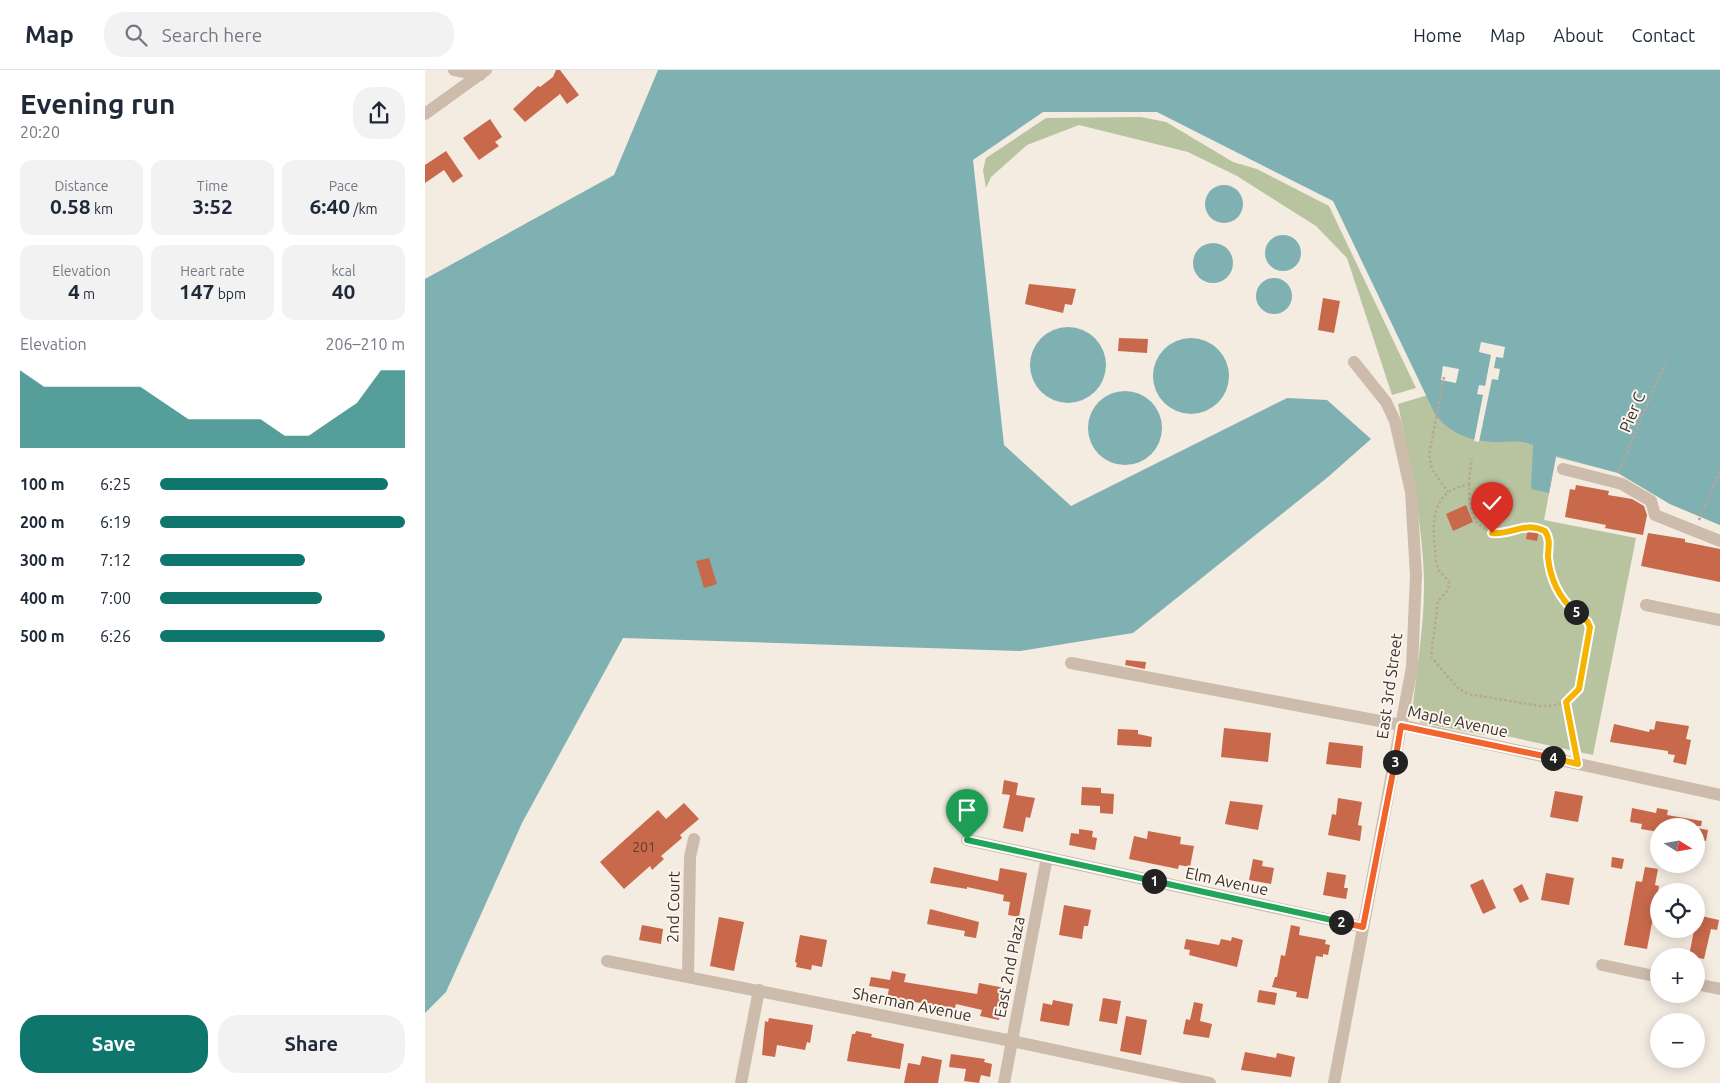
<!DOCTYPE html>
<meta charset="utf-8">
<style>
body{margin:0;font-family:Ubuntu,sans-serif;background:#f2f2f3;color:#1f2937;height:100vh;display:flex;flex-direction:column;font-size:19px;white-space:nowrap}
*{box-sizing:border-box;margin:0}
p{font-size:16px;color:#747a83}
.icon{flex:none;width:28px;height:28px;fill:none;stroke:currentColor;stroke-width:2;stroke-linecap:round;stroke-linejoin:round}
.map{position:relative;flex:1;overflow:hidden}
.panel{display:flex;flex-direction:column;background:#fff;width:425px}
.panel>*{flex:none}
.needle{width:32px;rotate:101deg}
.tools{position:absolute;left:1225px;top:748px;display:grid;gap:10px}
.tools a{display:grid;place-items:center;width:55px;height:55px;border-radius:50%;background:#fff;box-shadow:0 2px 12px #0003;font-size:25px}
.pin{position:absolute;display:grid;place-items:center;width:42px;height:42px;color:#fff;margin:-51px -21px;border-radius:50% 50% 50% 0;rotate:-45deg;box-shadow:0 0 5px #0007}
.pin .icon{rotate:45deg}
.km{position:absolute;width:25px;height:25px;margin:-12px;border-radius:50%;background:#222;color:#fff;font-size:14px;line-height:25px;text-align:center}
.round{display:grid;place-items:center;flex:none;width:52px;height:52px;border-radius:20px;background:#f2f2f3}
.head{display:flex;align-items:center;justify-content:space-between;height:85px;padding:0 20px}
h1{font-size:28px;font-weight:600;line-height:38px}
.metrics{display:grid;grid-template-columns:repeat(3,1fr);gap:8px;height:85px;padding:5px 20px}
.metrics div{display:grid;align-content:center;border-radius:12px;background:#f2f2f3;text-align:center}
.metrics b{font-size:21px;font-weight:600}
.metrics small{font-size:14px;font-weight:400}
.metrics p{font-size:14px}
.chart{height:140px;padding:10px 20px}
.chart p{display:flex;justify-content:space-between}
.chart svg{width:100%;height:90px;margin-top:5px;fill:#0f766e;opacity:.7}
.action{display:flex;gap:10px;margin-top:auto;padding:10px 20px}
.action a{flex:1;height:58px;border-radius:20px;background:#0f766e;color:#fff;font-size:20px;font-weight:600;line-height:58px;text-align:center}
.action a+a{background:#f2f2f3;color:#1f2937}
ul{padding:0 20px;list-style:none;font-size:16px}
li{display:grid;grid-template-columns:80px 60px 1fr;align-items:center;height:38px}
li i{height:12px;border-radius:6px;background:#0f766e}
header{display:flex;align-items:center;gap:30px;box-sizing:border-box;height:70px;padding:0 25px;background:#fff;border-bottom:1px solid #e0e1e3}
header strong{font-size:24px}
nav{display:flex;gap:28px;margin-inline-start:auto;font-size:18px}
.search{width:350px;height:45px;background:#f2f2f3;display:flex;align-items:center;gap:12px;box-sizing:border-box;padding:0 18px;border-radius:20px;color:#747a83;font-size:19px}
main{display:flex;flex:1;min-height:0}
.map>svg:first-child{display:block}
.green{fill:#b8c4a0}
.water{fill:#7fb0b2}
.pier{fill:#f4ebe1}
.building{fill:#c8694b}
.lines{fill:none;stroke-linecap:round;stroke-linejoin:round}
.path{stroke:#b9a596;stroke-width:2.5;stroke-dasharray:2.5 2.5;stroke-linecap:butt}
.minor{stroke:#cdbbac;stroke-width:12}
.split-1-casing{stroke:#fff;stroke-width:10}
.split-2-casing{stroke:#fff;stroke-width:10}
.split-3-casing{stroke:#fff;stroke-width:10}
.split-4-casing{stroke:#fff;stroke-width:10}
.split-5-casing{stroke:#fff;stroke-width:10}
.split-6-casing{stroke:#fff;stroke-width:10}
.split-1{stroke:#22a559;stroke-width:6}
.split-2{stroke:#22a559;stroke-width:6}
.split-3{stroke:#f0652b;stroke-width:6}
.split-4{stroke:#f0652b;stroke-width:6}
.split-5{stroke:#f5b400;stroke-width:6}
.split-6{stroke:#f5b400;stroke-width:6}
.labels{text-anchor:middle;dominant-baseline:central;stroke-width:4;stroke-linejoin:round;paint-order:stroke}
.number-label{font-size:14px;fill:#5e3e33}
.street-label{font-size:16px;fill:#3b302b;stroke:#fbf5ee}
</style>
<header>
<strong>Map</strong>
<div class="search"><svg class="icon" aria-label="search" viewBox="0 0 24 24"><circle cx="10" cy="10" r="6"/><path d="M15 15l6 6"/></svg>Search here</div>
<nav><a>Home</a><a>Map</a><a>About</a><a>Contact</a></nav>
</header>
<main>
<section class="panel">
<div class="head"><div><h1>Evening run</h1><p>20:20</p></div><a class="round"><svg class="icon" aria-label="share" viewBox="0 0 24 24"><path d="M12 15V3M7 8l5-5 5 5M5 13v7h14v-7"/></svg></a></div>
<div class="metrics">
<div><p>Distance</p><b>0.58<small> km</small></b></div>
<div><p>Time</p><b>3:52</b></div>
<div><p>Pace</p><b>6:40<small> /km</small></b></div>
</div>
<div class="metrics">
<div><p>Elevation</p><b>4<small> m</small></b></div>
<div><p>Heart rate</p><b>147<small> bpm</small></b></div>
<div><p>kcal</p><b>40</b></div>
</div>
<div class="chart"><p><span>Elevation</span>206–210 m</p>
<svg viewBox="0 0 160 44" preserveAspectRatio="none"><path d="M0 44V6L10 14L20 14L30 14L40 14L50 14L60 22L70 30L80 30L90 30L100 30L110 38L120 38L130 30L140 22L150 6L160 6V44z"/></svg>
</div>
<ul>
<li><b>100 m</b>6:25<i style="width:93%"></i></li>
<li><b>200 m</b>6:19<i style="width:100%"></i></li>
<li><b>300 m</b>7:12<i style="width:59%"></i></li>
<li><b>400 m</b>7:00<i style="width:66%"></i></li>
<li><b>500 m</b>6:26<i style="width:92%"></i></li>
</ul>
<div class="action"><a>Save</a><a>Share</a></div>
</section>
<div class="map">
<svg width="1295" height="1013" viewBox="0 0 1295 1013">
<rect width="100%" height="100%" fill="#f4ebe1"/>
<g class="green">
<path d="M 716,47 L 741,52 L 808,92 L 832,99 L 904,136 L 991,318 L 967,325 L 922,188 L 891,156 L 812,106 L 763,82 L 654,55 L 602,75 L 566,107 L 561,118 L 558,100 L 561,88 L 621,48 Z"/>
<path d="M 1057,289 L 1295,455 L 1245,434 L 1193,403 L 1131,387 L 1119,450 L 1211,468 L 1168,685 L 1063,662 L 1059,665 L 997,653 L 987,645 C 991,600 1000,554 999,508 C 997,449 984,391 973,334 L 1003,325 Z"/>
</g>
<g class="water">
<path d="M 233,0 L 1295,0 L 1295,455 L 1245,434 L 1193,403 L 1131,386 L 1124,423 L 1106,419 L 1108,375 C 1096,370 1085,372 1073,372 C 1047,372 1025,364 1010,344 L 908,131 L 732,42 L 618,42 L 548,90 L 579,375 L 646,436 L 862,328 L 902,330 L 946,369 L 903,407 L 708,563 L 595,581 L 198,568 L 97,753 L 21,922 L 0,943 L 0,209 L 189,105 Z"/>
<circle cx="799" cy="134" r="19"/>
<circle cx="858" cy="183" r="18"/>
<circle cx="788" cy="193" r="20"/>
<circle cx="849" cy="226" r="18"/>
<circle cx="643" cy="295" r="38"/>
<circle cx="766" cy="306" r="38"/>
<circle cx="700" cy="358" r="37"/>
</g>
<g class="pier">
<path d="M 1056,272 L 1080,277 L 1078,288 L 1071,287 L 1069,298 L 1075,299 L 1073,310 L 1067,309 L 1054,372 L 1049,371 L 1058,325 L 1052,324 L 1054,315 L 1060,316 L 1066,285 L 1054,282 Z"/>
<path d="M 1018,296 L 1034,299 L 1031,313 L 1016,310 Z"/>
</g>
<g class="building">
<path d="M 131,0 L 135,0 L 154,25 L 142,34 L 135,24 L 100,52 L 88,39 L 113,16 L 115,17 L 128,7 Z"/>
<path d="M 65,49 L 77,67 L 70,72 L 74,76 L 54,90 L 38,68 Z"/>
<path d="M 21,81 L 38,106 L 28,113 L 19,100 L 0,113 L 0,95 Z"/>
<path d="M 604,214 L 651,219 L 647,235 L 640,234 L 638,243 L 600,234 Z"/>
<path d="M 898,228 L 915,231 L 909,263 L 893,260 Z"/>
<path d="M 694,268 L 723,269 L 722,283 L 693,281 Z"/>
<path d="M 1151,415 L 1184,421 L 1183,425 L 1207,429 L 1219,436 L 1222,445 L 1218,465 L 1180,458 L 1181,455 L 1140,447 L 1145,419 L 1150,420 Z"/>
<path d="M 1041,435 L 1048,452 L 1028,461 L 1021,444 Z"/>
<path d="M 1103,459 L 1114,462 L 1112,471 L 1101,469 Z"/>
<path d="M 1223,463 L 1260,469 L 1260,472 L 1295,479 L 1295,512 L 1216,496 Z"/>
<path d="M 284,488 L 292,514 L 279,518 L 271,491 Z"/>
<path d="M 701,590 L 721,592 L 720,599 L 700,595 Z"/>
<path d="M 1231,651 L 1264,656 L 1261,669 L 1266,670 L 1261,695 L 1248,692 L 1250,685 L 1243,684 L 1243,681 L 1185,672 L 1189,654 L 1224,662 L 1225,659 L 1229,660 Z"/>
<path d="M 799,658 L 846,663 L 843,692 L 796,687 Z"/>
<path d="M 693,659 L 713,660 L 713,664 L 727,667 L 726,677 L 692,675 Z"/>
<path d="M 904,672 L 938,676 L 936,698 L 901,694 Z"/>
<path d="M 579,710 L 593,713 L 591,725 L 610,728 L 605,748 L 601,747 L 598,762 L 578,758 L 585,725 L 577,724 Z"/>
<path d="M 657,717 L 676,718 L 676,723 L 689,724 L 688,744 L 675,743 L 675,736 L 656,735 Z"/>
<path d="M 1130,721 L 1158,726 L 1153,752 L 1125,747 Z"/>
<path d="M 913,728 L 937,732 L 933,755 L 937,756 L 935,771 L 903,765 L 907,744 L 911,745 Z"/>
<path d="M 805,731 L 838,735 L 833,760 L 800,754 Z"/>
<path d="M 259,733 L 274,749 L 255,765 L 257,768 L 236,786 L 239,789 L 227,800 L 225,796 L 199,819 L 175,792 L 233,740 L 241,749 Z"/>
<path d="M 1207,738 L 1231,743 L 1232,738 L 1243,740 L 1242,745 L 1277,751 L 1276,756 L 1234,756 L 1234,762 L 1216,759 L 1217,754 L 1205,752 Z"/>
<path d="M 1271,758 L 1283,760 L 1281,771 L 1271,769 Z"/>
<path d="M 654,759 L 668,761 L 667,767 L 672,768 L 670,780 L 644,775 L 646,763 L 654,764 Z"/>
<path d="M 723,761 L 756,767 L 755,774 L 769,776 L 765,797 L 754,795 L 753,799 L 704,789 L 709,766 L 722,769 Z"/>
<path d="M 1187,787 L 1199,789 L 1197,799 L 1186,797 Z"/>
<path d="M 828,789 L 838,791 L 837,796 L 849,798 L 846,814 L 824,810 Z"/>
<path d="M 509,797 L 573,811 L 575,798 L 602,803 L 594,847 L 583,845 L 585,832 L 578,831 L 579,825 L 542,817 L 542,819 L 505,813 Z"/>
<path d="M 1220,797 L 1233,799 L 1230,815 L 1234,816 L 1222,879 L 1199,875 L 1211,811 L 1217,812 Z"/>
<path d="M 902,802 L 921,805 L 919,818 L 923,818 L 921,829 L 898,825 Z"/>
<path d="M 1121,803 L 1149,808 L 1144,835 L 1116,830 Z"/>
<path d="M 1058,809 L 1071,838 L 1058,844 L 1045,815 Z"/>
<path d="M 1097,814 L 1104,829 L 1095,833 L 1088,819 Z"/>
<path d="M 639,835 L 666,840 L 663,856 L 659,856 L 657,869 L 634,865 Z"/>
<path d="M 505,839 L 554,852 L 551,868 L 539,866 L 540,861 L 502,854 Z"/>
<path d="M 1272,845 L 1294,850 L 1292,860 L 1286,859 L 1279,889 L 1264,886 Z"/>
<path d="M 294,847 L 319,852 L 309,901 L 285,896 Z"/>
<path d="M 217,855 L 238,859 L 236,874 L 214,870 Z"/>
<path d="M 866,855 L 875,857 L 874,865 L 901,870 L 900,874 L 905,875 L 903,885 L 898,884 L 898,887 L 891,886 L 883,929 L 871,927 L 872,922 L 847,917 L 850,907 L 852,907 L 856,885 L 860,886 Z"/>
<path d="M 375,865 L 402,870 L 397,897 L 387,895 L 386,900 L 371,897 L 372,893 L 370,892 Z"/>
<path d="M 807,867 L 818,870 L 812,897 L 764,885 L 765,880 L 759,879 L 761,869 L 794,875 L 796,869 L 806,871 Z"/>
<path d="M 467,901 L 481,904 L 479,912 L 552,924 L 554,913 L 580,918 L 574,950 L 555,946 L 557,940 L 531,934 L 530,938 L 462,928 L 464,919 L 444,916 L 446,907 L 465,910 Z"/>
<path d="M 834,920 L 852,923 L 850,935 L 832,932 Z"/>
<path d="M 678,928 L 696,931 L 692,954 L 674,951 Z"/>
<path d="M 628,930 L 648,934 L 644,956 L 615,951 L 618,933 L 627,935 Z"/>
<path d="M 769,932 L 778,934 L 775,951 L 787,954 L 784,968 L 758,964 L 761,949 L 765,950 Z"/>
<path d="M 701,946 L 722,950 L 716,985 L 695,981 Z"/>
<path d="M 344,948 L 388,955 L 385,973 L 382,972 L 380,980 L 352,975 L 350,987 L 337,985 L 340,951 L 343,952 Z"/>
<path d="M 431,961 L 447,964 L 446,967 L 479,974 L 475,999 L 422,991 L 427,964 L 430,964 Z"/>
<path d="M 820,982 L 851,988 L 852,983 L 870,987 L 866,1007 L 816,1000 Z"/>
<path d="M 526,984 L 560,989 L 559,992 L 567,994 L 565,1007 L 556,1005 L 554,1013 L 539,1011 L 541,999 L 524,997 Z"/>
<path d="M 497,986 L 517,990 L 513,1013 L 479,1013 L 483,993 L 495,995 Z"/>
</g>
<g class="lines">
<g class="path">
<path d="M 1019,307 L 1004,385 L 1007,399 L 1023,422"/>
<path d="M 1194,401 L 1241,290"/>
<path d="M 1045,415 C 1009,418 1006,449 1010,478 C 1011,484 1010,492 1013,498 C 1015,504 1022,507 1024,513 L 1023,520 L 1013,531 L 1006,587 L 1034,619 L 1043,624 L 1115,636 C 1149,637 1156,622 1159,592 C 1161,580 1163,569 1165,557 C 1161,548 1152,545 1145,538 C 1139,531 1134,523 1130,514 C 1123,497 1127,472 1120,461 C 1092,449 1075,476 1050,451 C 1042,432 1043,409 1047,389"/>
<path d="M 1274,450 L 1295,401"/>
<path d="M 1141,632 L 1151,682"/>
</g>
<g class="minor">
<path d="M 29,0 L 55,5"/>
<path d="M 0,44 L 61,0"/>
<path d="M 1138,399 L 1197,414 L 1226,431 L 1230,445 L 1295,471"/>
<path d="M 1221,535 L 1295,550"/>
<path d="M 646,593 L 976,655 L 1295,725"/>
<path d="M 542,770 L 938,857"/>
<path d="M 182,891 L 587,971 L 785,1013"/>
<path d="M 1177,895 L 1234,907"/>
<path d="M 263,906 L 265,787 L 269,769"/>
<path d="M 1271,914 L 1295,919"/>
<path d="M 316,1013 L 334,920"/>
<path d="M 579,1013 L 622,787"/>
<path d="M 909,1013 L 987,597 L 991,505 L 986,422 L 970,351 L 961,332 L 929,292"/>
</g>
</g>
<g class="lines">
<defs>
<path id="split-1" d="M 542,770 L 729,811"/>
<path id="split-2" d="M 729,811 L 916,852"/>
<path id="split-3" d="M 916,852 L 938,857 L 970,692"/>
<path id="split-4" d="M 970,692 L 976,656 L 1128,688"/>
<path id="split-5" d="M 1128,688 L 1153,694 L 1141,632 L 1154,619 L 1165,557 L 1162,551 L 1151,542"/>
<path id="split-6" d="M 1067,463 C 1088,465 1098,451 1120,461 C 1126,470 1123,477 1123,487 C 1125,508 1134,529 1151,542"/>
</defs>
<use href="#split-1" class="split-1-casing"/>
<use href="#split-2" class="split-2-casing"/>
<use href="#split-3" class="split-3-casing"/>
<use href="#split-4" class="split-4-casing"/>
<use href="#split-5" class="split-5-casing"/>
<use href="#split-6" class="split-6-casing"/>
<use href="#split-1" class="split-1"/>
<use href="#split-2" class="split-2"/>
<use href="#split-3" class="split-3"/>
<use href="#split-4" class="split-4"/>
<use href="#split-5" class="split-5"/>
<use href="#split-6" class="split-6"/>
</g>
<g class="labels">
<g class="number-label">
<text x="219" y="777">201</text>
</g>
<g class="street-label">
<text transform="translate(1207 342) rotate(-67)">Pier C</text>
<text transform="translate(964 616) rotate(-82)">East 3rd Street</text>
<text transform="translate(1033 651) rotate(12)">Maple Avenue</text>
<text transform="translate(802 811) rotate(12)">Elm Avenue</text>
<text transform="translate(248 837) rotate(-89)">2nd Court</text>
<text transform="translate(584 897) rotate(-79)">East 2nd Plaza</text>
<text transform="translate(487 934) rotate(11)">Sherman Avenue</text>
</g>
</g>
</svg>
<div class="tools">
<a><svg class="needle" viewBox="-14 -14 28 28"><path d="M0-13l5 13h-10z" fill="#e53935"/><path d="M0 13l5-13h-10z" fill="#747a83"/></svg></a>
<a><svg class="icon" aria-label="locate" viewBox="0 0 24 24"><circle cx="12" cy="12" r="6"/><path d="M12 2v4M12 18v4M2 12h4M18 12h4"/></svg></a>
<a>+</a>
<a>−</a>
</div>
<div class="pin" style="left:542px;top:770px;background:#1e9e55"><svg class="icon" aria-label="arrive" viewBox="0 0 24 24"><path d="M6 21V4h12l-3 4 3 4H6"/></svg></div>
<div class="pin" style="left:1067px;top:463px;background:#d93025"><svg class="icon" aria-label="check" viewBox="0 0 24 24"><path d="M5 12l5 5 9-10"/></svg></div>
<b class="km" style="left:729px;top:811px">1</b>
<b class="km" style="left:916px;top:852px">2</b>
<b class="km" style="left:970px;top:692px">3</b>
<b class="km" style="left:1128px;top:688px">4</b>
<b class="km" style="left:1151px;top:542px">5</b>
</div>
</main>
